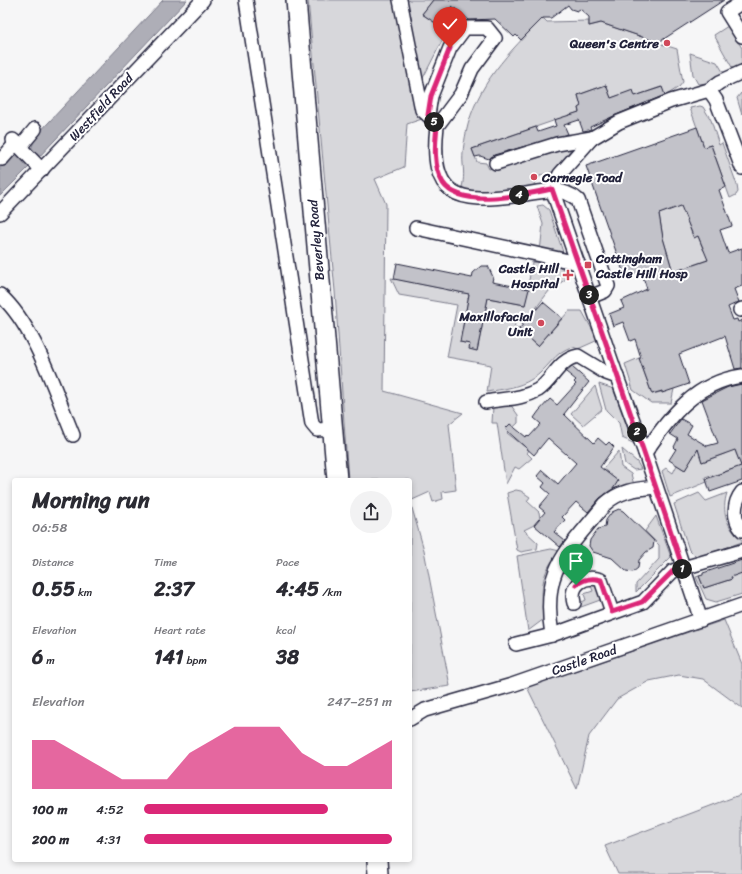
<!DOCTYPE html>
<meta charset="utf-8">
<style>
body{margin:0;font-family:Sriracha,sans-serif;background:#f2f2f3;color:#2b2b33;height:100vh;display:flex;flex-direction:column;font-size:15px;white-space:nowrap}
*{box-sizing:border-box;margin:0}
p{font-size:13px;color:#7c7c81}
.icon{flex:none;width:22px;height:22px;fill:none;stroke:currentColor;stroke-width:2;stroke-linecap:round;stroke-linejoin:round}
.map{position:relative;flex:1;overflow:hidden}
.drawer{position:absolute;left:12px;top:478px;width:400px;height:384px;display:flex;flex-direction:column;background:#fff;border-radius:4px;box-shadow:0 2px 6px #0003}
.drawer>*{flex:none}
.pin{position:absolute;display:grid;place-items:center;width:34px;height:34px;color:#fff;margin:-41px -17px;border-radius:50% 50% 50% 0;rotate:-45deg;box-shadow:0 0 4px #0007}
.pin .icon{rotate:45deg}
.km{position:absolute;width:20px;height:20px;margin:-10px;border-radius:50%;background:#222;color:#fff;font-size:11px;line-height:20px;text-align:center}
.round{display:grid;place-items:center;flex:none;width:42px;height:42px;border-radius:21px;background:#f2f2f3}
.head{display:flex;align-items:center;justify-content:space-between;height:68px;padding:0 20px}
h1{font-size:22px;font-weight:800;line-height:30px}
.stats{display:grid;grid-template-columns:repeat(3,1fr);gap:6px;height:68px;padding:4px 20px}
.stats div{display:grid;align-content:center}
.stats b{font-size:20px;font-weight:800}
.stats small{font-size:11px;font-weight:400}
.stats p{font-size:11px}
.chart{height:112px;padding:8px 20px}
.chart p{display:flex;justify-content:space-between}
.chart svg{width:100%;height:72px;margin-top:4px;fill:#db2777;opacity:.7}
ul{padding:0 20px;list-style:none;font-size:13px}
li{display:grid;grid-template-columns:64px 48px 1fr;align-items:center;height:30px}
li i{height:10px;border-radius:5px;background:#db2777}
.map>svg:first-child{display:block}
.green{fill:#d7d7db;stroke:#7c7c8b}
.water{fill:#aeaeb7;stroke:#767685}
.building{fill:#c2c2c9;stroke:#22223b;fill-rule:evenodd}
.lines{fill:none;stroke-linecap:round;stroke-linejoin:round}
.minor-casing{stroke:#22223b;stroke-width:16}
.highway-casing{stroke:#22223b;stroke-width:22}
.minor{stroke:#fff;stroke-width:13}
.highway{stroke:#fff;stroke-width:19}
.route-casing{stroke:#fff;stroke-width:8}
.route{stroke:#db2777;stroke-width:5}
.poi-dot{fill:#d1495b;stroke:#fff;stroke-width:1.5}
.labels{text-anchor:middle;dominant-baseline:central;stroke-width:4;stroke-linejoin:round;paint-order:stroke}
.poi-label{font-size:13px;font-weight:bold;fill:#22223b;stroke:#fff;text-anchor:end}
.street-label{font-size:13px;fill:#22223b;stroke:#fff}
</style>
<div class="map">
<svg width="742" height="874" viewBox="0 0 742 874">
<rect width="100%" height="100%" fill="#f6f6f7"/>
<filter id="ink" filterUnits="userSpaceOnUse"><feTurbulence type="fractalNoise" baseFrequency=".025" numOctaves="2"/><feDisplacementMap in="SourceGraphic" scale="8" xChannelSelector="R" yChannelSelector="G"/><feConvolveMatrix kernelMatrix="1 2 1 2 8 2 1 2 1" color-interpolation-filters="sRGB"/></filter>
<g filter="url(#ink)">
<g class="green">
<path d="M 308,0 L 433,0 L 422,14 L 437,24 L 452,6 L 465,16 L 449,37 L 445,35 L 422,80 L 425,118 L 407,124 L 404,167 L 375,179 L 386,204 L 384,391 L 463,413 L 449,424 L 456,490 L 442,492 L 443,499 L 433,502 L 430,492 L 410,501 L 424,550 L 450,686 L 410,692 L 410,480 L 348,480 L 335,291 Z"/>
<path d="M 543,18 L 547,22 L 589,21 L 589,26 L 601,23 L 651,40 L 656,44 L 658,43 L 677,49 L 683,82 L 679,87 L 665,96 L 661,87 L 635,96 L 633,91 L 611,98 L 606,85 L 578,95 L 581,106 L 578,108 L 579,112 L 472,149 L 477,162 L 486,163 L 489,169 L 539,153 L 573,146 L 559,166 L 552,172 L 541,175 L 531,189 L 469,193 L 461,191 C 464,181 464,174 463,164 C 462,154 464,143 466,133 C 476,85 509,52 543,18 Z"/>
<path d="M 728,26 L 742,48 L 742,63 L 734,71 L 714,35 Z"/>
<path d="M 690,53 L 717,62 L 725,75 L 708,83 L 698,84 L 693,75 Z"/>
<path d="M 741,93 L 742,95 L 742,115 L 737,98 Z"/>
<path d="M 700,106 L 703,107 L 711,120 L 719,145 L 722,143 L 737,185 L 738,192 L 736,195 L 730,198 L 711,145 L 704,147 L 690,108 Z"/>
<path d="M 681,203 L 693,237 L 698,236 L 703,249 L 710,259 L 673,272 L 663,238 L 659,214 L 674,208 Z"/>
<path d="M 543,205 L 549,210 L 563,252 L 560,254 L 540,252 L 543,224 L 537,206 Z"/>
<path d="M 532,262 C 543,263 560,263 566,272 L 566,279 L 549,291 L 523,325 L 518,321 L 514,325 L 538,346 L 569,311 L 582,311 L 598,340 L 578,349 L 573,347 C 555,350 547,371 532,379 C 518,388 502,389 487,392 L 491,365 L 447,357 L 457,305 L 399,295 L 391,278 L 469,294 L 460,342 L 470,344 L 477,351 L 488,298 L 525,305 Z"/>
<path d="M 639,358 L 652,394 L 674,389 L 671,403 L 651,403 L 633,390 L 625,364 Z"/>
<path d="M 599,384 L 611,388 L 614,391 L 633,443 L 622,438 L 619,423 L 606,410 Z"/>
<path d="M 595,386 L 602,409 L 583,425 L 571,414 Z"/>
<path d="M 510,404 L 518,415 L 518,423 L 507,433 L 529,450 L 527,453 L 532,458 L 519,469 L 515,467 L 506,484 L 497,423 L 492,423 L 493,406 Z"/>
<path d="M 737,446 L 736,453 L 742,466 L 712,476 L 711,475 L 705,477 L 707,482 L 670,497 L 662,471 L 666,468 L 673,473 L 677,465 L 685,470 L 698,449 L 702,462 L 724,454 Z"/>
<path d="M 622,449 L 637,462 L 641,469 L 634,470 L 625,464 Z"/>
<path d="M 619,451 L 621,467 L 631,474 L 634,485 L 608,494 L 617,481 L 603,469 Z"/>
<path d="M 516,490 L 521,491 L 530,497 L 527,501 L 539,512 L 540,518 L 534,525 L 524,530 L 538,543 L 537,549 L 521,552 L 517,550 L 507,493 Z"/>
<path d="M 699,493 L 706,501 L 727,493 C 721,511 727,529 742,540 L 742,542 L 699,557 L 695,556 L 689,550 L 674,504 Z"/>
<path d="M 656,516 L 671,557 L 636,592 L 636,584 L 659,559 L 659,545 L 645,531 Z"/>
<path d="M 551,549 L 560,551 C 539,574 541,591 544,619 L 528,631 L 517,556 Z"/>
<path d="M 728,566 L 742,573 L 742,594 L 716,602 L 706,599 L 696,577 L 699,576 L 704,588 L 732,579 Z"/>
<path d="M 590,583 L 595,583 L 603,599 L 581,607 L 580,603 L 586,600 L 584,594 L 593,591 Z"/>
<path d="M 724,620 L 742,664 L 742,708 L 703,679 L 679,675 L 649,681 L 617,699 L 589,736 L 577,789 L 527,687 Z"/>
<path d="M 742,794 L 742,874 L 618,874 L 605,846 Z"/>
</g>
<g class="water">
<path d="M 163,0 L 187,0 L 38,158 L 31,150 L 35,137 Z"/>
<path d="M 9,142 L 30,166 L 0,196 L 0,152 Z"/>
</g>
<g class="building">
<path d="M 433,0 L 724,0 L 656,44 L 651,40 L 601,23 L 589,26 L 589,17 L 580,9 L 577,11 L 571,9 L 568,5 L 551,18 L 543,18 L 521,40 L 516,35 L 514,37 L 495,19 L 469,20 L 452,6 L 437,24 L 422,14 Z"/>
<path d="M 606,85 L 611,98 L 633,90 L 635,96 L 662,87 L 665,95 L 616,115 L 590,127 L 591,129 L 589,130 L 583,131 L 579,120 L 564,125 L 568,134 L 494,155 L 489,159 L 480,156 L 475,157 L 472,149 L 536,127 L 538,132 L 556,126 L 554,120 L 579,112 L 578,108 L 581,106 L 578,95 Z"/>
<path d="M 697,127 L 704,147 L 711,145 L 726,187 L 719,190 L 732,226 L 720,230 L 728,253 L 742,248 L 742,286 L 734,289 L 739,302 L 728,307 L 733,320 L 737,319 L 738,322 L 742,320 L 742,368 L 735,369 L 725,336 L 679,354 L 689,384 L 662,393 L 662,391 L 652,394 L 639,358 L 641,358 L 635,339 L 630,341 L 623,322 L 613,326 L 609,314 L 624,308 L 621,301 L 647,289 L 641,271 L 625,277 L 586,166 ZM 681,206 L 694,238 L 698,236 L 708,260 L 673,272 L 663,238 L 659,214 Z"/>
<path d="M 397,263 L 472,278 L 473,273 L 481,266 L 488,266 L 493,277 L 492,282 L 529,289 L 525,305 L 488,298 L 477,351 L 469,349 L 470,344 L 460,342 L 469,294 L 394,279 Z"/>
<path d="M 543,302 L 562,318 L 538,346 L 519,329 Z"/>
<path d="M 572,367 L 589,382 L 564,414 L 594,443 L 598,438 L 606,445 L 609,442 L 614,447 L 600,467 L 618,481 L 613,489 L 600,498 L 588,512 L 576,502 L 562,517 L 565,520 L 554,532 L 565,541 L 560,547 L 534,525 L 545,512 L 539,507 L 550,494 L 542,487 L 545,483 L 537,476 L 542,470 L 558,484 L 576,463 L 548,438 L 534,455 L 505,429 L 510,424 L 526,437 L 527,435 L 529,437 L 541,424 L 534,418 L 539,411 L 550,399 L 557,405 L 576,384 L 574,382 L 576,380 L 566,372 Z"/>
<path d="M 742,384 L 742,481 L 710,492 L 706,479 L 741,466 L 735,450 L 702,462 L 698,449 L 685,470 L 669,460 L 676,449 L 674,447 L 678,439 L 670,434 L 681,419 L 692,425 L 687,434 L 707,446 L 718,443 L 702,400 L 728,387 Z"/>
<path d="M 619,509 L 623,511 L 654,541 L 653,548 L 646,552 L 639,560 L 638,568 L 633,572 L 626,571 L 612,558 L 593,552 L 589,546 L 590,540 L 598,529 L 605,527 L 606,520 L 612,512 Z"/>
<path d="M 742,560 L 742,573 L 731,577 L 732,579 L 704,588 L 699,576 L 703,575 L 703,573 Z"/>
</g>
<g class="lines">
<defs>
<g id="minor">
<path d="M 246,0 L 312,424 L 317,430 L 332,429"/>
<path d="M 400,0 L 422,110 L 428,115"/>
<path d="M 742,2 L 727,12 L 742,36"/>
<path d="M 709,90 L 716,100 L 742,168"/>
<path d="M 437,126 L 461,94 L 472,69 L 495,38 L 487,28 L 465,28 L 450,48 L 431,96 L 428,115 L 437,126 C 429,197 456,204 520,195 C 540,192 561,185 578,200 L 608,286 L 605,291 L 590,297"/>
<path d="M 592,138 L 560,174 L 552,189 L 617,377 L 645,453 L 701,620"/>
<path d="M 13,140 L 42,170"/>
<path d="M 20,147 L 35,129"/>
<path d="M 2,159 L 16,143"/>
<path d="M 496,163 L 557,144 L 592,138 L 619,122 L 671,101 L 709,90 L 720,82 L 742,72"/>
<path d="M 0,213 L 203,0"/>
<path d="M 416,228 L 578,263"/>
<path d="M 0,295 C 35,326 55,392 73,435"/>
<path d="M 740,310 L 742,309"/>
<path d="M 486,402 C 505,398 520,400 538,390 C 553,380 558,360 578,356 L 606,373 L 617,377"/>
<path d="M 645,453 C 669,417 696,382 742,376"/>
<path d="M 742,492 C 733,503 733,519 742,530"/>
<path d="M 574,603 C 569,585 584,574 601,580 L 612,612"/>
<path d="M 552,635 C 541,568 566,553 605,504 C 620,490 637,489 656,487"/>
<path d="M 516,644 L 552,635 L 643,602 L 673,571 L 742,551"/>
<path d="M 410,719 L 425,710 L 512,685 L 742,605"/>
</g>
<g id="highway">
<path d="M 296,0 L 337,480"/>
<path d="M 377,860 L 378,874"/>
</g>
</defs>
<use href="#minor" class="minor-casing"/>
<use href="#highway" class="highway-casing"/>
<use href="#minor" class="minor"/>
<use href="#highway" class="highway"/>
</g>
</g>
<g class="lines" filter="url(#ink)">
<defs>
<path id="route" d="M 450,48 L 431,96 L 428,115 L 437,126 C 435,144 433,167 443,183 C 461,210 526,194 552,189 C 596,316 642,442 683,569 L 673,571 L 642,602 L 612,612 L 601,580 C 591,577 583,579 576,585"/>
</defs>
<use href="#route" class="route-casing"/>
<use href="#route" class="route"/>
</g>
<g class="poi-dot">
<circle cx="667" cy="43" r="4"/>
<circle cx="534" cy="177" r="4"/>
<rect x="584" y="261" width="8" height="8" rx="2"/>
<path d="M566 269h4v4h4v4h-4v4h-4v-4h-4v-4h4z"/>
<circle cx="541" cy="323" r="4"/>
</g>
<g class="labels">
<g class="poi-label">
<text x="659" y="43">Queen's Centre</text>
<text x="542" y="177" text-anchor="start">Carnegie Toad</text>
<text x="596" y="258" text-anchor="start">Cottingham<tspan x="596" dy="15">Castle Hill Hosp</tspan></text>
<text x="559" y="268">Castle Hill<tspan x="559" dy="15">Hospital</tspan></text>
<text x="533" y="316">Maxillofacial<tspan x="533" dy="15">Unit</tspan></text>
</g>
<g class="street-label">
<text transform="translate(101 107) rotate(-47)">Westfield Road</text>
<text transform="translate(316 240) rotate(-95)">Beverley Road</text>
<text transform="translate(584 660) rotate(-19)">Castle Road</text>
</g>
</g>
</svg>
<div class="pin" style="left:576px;top:585px;background:#1e9e55"><svg class="icon" aria-label="arrive" viewBox="0 0 24 24"><path d="M6 21V4h12l-3 4 3 4H6"/></svg></div>
<div class="pin" style="left:450px;top:48px;background:#d93025"><svg class="icon" aria-label="check" viewBox="0 0 24 24"><path d="M5 12l5 5 9-10"/></svg></div>
<b class="km" style="left:682px;top:569px">1</b>
<b class="km" style="left:637px;top:432px">2</b>
<b class="km" style="left:589px;top:295px">3</b>
<b class="km" style="left:519px;top:195px">4</b>
<b class="km" style="left:434px;top:122px">5</b>
<section class="drawer">
<div class="head"><div><h1>Morning run</h1><p>06:58</p></div><a class="round"><svg class="icon" aria-label="share" viewBox="0 0 24 24"><path d="M12 15V3M7 8l5-5 5 5M5 13v7h14v-7"/></svg></a></div>
<div class="stats">
<div><p>Distance</p><b>0.55<small> km</small></b></div>
<div><p>Time</p><b>2:37</b></div>
<div><p>Pace</p><b>4:45<small> /km</small></b></div>
</div>
<div class="stats">
<div><p>Elevation</p><b>6<small> m</small></b></div>
<div><p>Heart rate</p><b>141<small> bpm</small></b></div>
<div><p>kcal</p><b>38</b></div>
</div>
<div class="chart"><p><span>Elevation</span>247–251 m</p>
<svg viewBox="0 0 160 44" preserveAspectRatio="none"><path d="M0 44V14L10 14L20 22L30 30L40 38L50 38L60 38L70 22L80 14L90 6L100 6L110 6L120 22L130 30L140 30L150 22L160 14V44z"/></svg>
</div>
<ul>
<li><b>100 m</b>4:52<i style="width:74%"></i></li>
<li><b>200 m</b>4:31<i style="width:100%"></i></li>
</ul>
</section>
</div>
